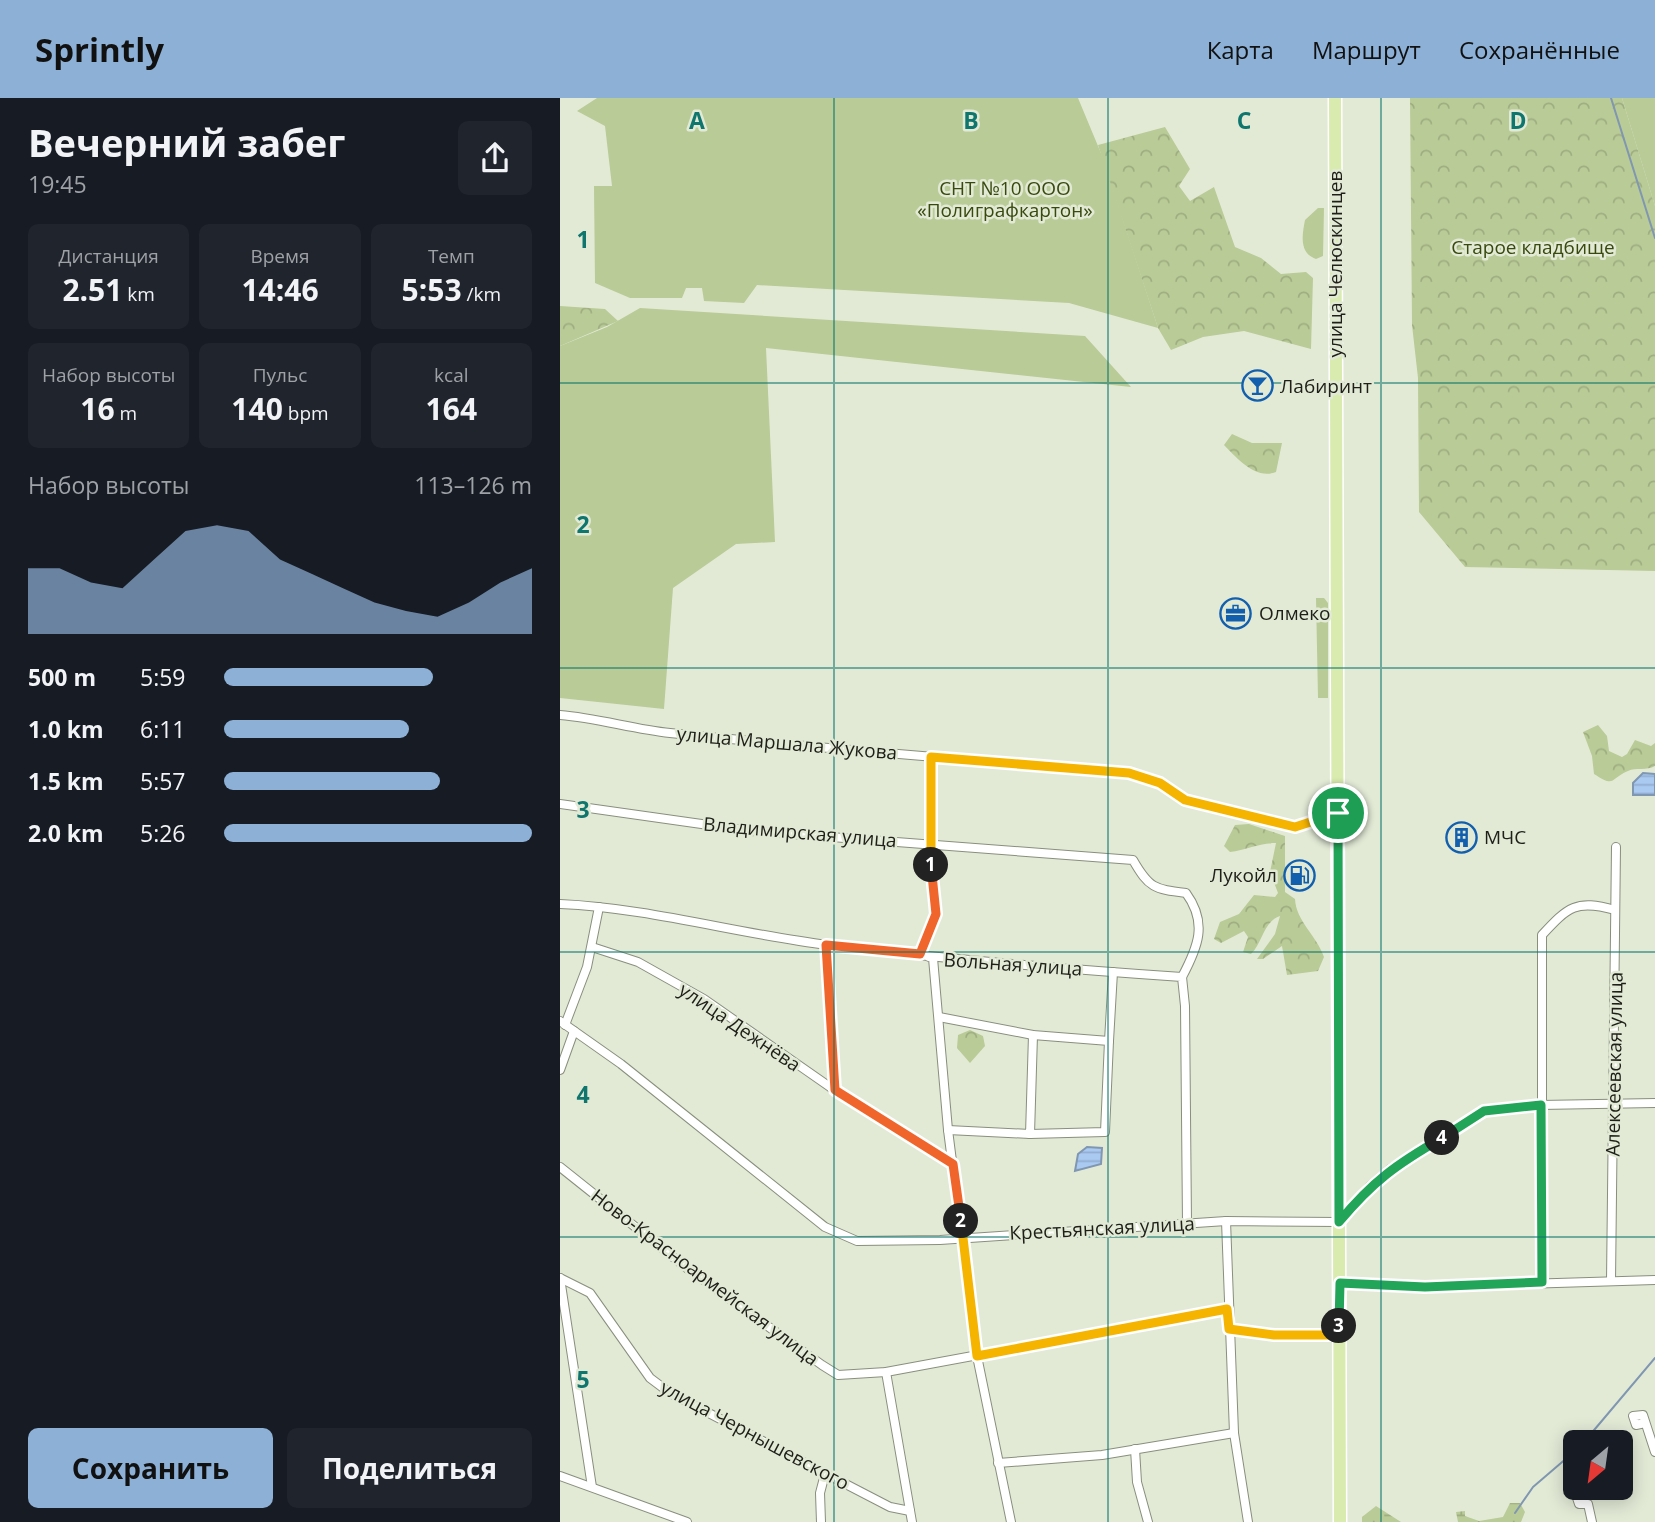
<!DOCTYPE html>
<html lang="ru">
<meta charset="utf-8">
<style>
body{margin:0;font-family:"Open Sans",sans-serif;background:#20242c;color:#f1f3f6;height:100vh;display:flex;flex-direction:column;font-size:26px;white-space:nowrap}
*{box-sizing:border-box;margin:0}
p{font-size:23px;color:#9ea1a6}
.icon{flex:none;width:38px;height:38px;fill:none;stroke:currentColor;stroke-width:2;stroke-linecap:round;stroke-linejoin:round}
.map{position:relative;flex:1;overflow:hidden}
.panel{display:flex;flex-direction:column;background:#171b24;width:560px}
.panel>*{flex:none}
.needle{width:46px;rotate:209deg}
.controls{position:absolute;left:1003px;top:1332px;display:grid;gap:14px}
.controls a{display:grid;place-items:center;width:70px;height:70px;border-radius:10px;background:#171b24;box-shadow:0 4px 18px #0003;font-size:35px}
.pin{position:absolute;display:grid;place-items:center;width:60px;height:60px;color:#fff;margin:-30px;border:4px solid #fff;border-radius:50%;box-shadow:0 2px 7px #0007}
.km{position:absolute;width:35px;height:35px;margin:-18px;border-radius:50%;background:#222;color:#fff;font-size:19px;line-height:35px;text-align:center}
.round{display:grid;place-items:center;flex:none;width:74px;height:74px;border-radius:10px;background:#20242c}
.summary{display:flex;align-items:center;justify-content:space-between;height:119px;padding:0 28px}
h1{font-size:38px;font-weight:700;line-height:52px}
.metrics{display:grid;grid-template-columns:repeat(3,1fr);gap:10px;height:119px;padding:7px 28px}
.metrics div{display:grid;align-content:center;border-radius:10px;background:#20242c;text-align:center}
.metrics b{font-size:30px;font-weight:700}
.metrics small{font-size:19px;font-weight:400}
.metrics p{font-size:19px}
.chart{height:196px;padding:14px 28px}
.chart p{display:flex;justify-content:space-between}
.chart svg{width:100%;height:126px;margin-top:7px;fill:#8db0d6;opacity:.7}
.cta{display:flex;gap:14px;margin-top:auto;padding:14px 28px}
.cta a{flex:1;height:80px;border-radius:10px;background:#8db0d6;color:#111;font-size:28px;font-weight:700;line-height:80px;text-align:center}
.cta a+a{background:#20242c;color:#f1f3f6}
ul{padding:0 28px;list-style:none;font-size:23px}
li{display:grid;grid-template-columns:112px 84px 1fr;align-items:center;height:52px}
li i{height:18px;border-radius:9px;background:#8db0d6}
header{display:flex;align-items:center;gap:42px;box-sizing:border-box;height:98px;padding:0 35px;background:#8db0d6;color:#111}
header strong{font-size:33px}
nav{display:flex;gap:38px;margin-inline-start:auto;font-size:24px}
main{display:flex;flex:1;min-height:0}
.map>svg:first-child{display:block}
.green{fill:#b9cb96}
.forest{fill:url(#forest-crowns)}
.wetland{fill:url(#wetland-marsh)}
.water{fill:url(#water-rules);stroke:#8097b1;stroke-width:2}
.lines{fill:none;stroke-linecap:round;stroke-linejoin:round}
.stream{stroke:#8097b1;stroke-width:2}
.minor-casing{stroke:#888f7d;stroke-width:10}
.primary-casing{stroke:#fff;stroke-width:15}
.minor{stroke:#fff;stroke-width:8}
.primary{stroke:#d9ebaf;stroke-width:12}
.split-1-casing{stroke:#fff;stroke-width:14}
.split-2-casing{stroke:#fff;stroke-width:14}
.split-3-casing{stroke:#fff;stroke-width:14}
.split-4-casing{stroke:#fff;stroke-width:14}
.split-5-casing{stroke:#fff;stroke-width:14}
.split-1{stroke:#f5b400;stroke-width:9}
.split-2{stroke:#f0652b;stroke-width:9}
.split-3{stroke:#f5b400;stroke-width:9}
.split-4{stroke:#22a559;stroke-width:9}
.split-5{stroke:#22a559;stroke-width:9}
.grid{fill:none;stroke:#0f766e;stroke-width:2;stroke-opacity:0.55}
.labels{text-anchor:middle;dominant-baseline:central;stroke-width:5;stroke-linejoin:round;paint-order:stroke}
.park-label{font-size:19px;fill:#39490d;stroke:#e2ead6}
.street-label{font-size:19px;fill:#1d1f18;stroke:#e2ead6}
.poi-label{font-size:19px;fill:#1d1f18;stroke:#e2ead6;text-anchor:start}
.grid-label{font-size:23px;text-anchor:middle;font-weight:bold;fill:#0f766e;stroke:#e2ead6;stroke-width:5;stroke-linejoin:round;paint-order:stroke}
</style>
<header>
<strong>Sprintly</strong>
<nav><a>Карта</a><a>Маршрут</a><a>Сохранённые</a></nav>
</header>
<main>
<section class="panel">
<div class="summary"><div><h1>Вечерний забег</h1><p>19:45</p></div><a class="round"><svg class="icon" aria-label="share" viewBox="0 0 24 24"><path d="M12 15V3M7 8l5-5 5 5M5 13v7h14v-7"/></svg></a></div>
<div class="metrics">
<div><p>Дистанция</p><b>2.51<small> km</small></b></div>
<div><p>Время</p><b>14:46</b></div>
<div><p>Темп</p><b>5:53<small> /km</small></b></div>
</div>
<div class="metrics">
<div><p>Набор высоты</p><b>16<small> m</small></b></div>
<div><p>Пульс</p><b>140<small> bpm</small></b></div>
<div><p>kcal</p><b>164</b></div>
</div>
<div class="chart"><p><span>Набор высоты</span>113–126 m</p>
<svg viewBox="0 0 160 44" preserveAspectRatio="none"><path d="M0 44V21L10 21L20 26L30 28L40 18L50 8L60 6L70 8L80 18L90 23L100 28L110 33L120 36L130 38L140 33L150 26L160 21V44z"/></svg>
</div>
<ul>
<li><b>500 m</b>5:59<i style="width:68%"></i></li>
<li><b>1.0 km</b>6:11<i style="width:60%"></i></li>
<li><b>1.5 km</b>5:57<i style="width:70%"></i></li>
<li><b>2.0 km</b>5:26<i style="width:100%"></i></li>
</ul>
<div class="cta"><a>Сохранить</a><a>Поделиться</a></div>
</section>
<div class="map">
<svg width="1095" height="1424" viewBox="0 0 1095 1424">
<defs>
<pattern id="forest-crowns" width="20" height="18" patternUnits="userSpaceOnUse" patternTransform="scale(1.75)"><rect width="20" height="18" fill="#b9cb96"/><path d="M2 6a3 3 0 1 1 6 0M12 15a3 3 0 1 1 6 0" fill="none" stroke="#9fae81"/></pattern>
<pattern id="wetland-marsh" width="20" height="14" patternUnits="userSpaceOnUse" patternTransform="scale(1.75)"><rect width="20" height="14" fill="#b9cb96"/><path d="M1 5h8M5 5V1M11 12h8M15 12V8" fill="none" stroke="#9fae81"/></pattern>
<pattern id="water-rules" width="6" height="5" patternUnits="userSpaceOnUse" patternTransform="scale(1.75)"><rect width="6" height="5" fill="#aacaf2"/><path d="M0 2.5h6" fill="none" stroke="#92adcf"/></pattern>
</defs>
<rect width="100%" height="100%" fill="#e2ead6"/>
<g class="green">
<path d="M 37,0 L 518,0 L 543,60 L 598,230 L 509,205 L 197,187 L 184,205 L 144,203 L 142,190 L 126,190 L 122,200 L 70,200 L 35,185 L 34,88 L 52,88 L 45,28 L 17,13 Z"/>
<path d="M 1062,0 L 1095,0 L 1095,108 Z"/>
<path d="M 758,110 L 764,110 L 763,158 L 756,161 C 739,155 742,137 745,122 Z"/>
<path d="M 80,210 L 525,238 L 571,289 L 206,250 L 215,444 L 176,446 L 113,490 L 104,611 L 0,600 L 0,248 L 47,229 Z"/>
<path d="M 756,500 L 764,500 L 768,505 L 768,600 L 758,600 Z"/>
</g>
<g class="forest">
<path d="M 850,0 L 1062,0 L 1095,108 L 1095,473 L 905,469 L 859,414 L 858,280 L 852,227 Z"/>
<path d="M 605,29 L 630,71 L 619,88 L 630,103 L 654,89 L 675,149 L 701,160 L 721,176 L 746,174 L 753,180 L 751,251 L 684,233 L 643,239 L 611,252 L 598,230 L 538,47 Z"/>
<path d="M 0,208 L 45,211 L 58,223 L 0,248 Z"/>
<path d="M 672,336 L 692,345 L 722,345 L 716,374 C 695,382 677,360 664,347 Z"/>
<path d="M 1038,627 L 1047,638 L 1049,653 L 1062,659 L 1067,656 L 1075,642 L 1091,648 L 1095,645 L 1095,668 C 1087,673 1076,669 1068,673 C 1049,681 1056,690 1034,676 L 1032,658 L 1023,634 Z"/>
<path d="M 689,726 L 725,738 L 725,794 L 735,801 C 736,823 757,838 764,859 L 758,873 L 727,877 L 722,848 L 703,861 L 697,861 L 715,836 L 720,818 C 703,824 703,844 691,856 L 683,854 L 688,839 L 684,833 L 661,845 L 654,841 L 660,824 L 679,816 L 694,797 L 715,799 L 718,795 L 710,774 L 716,745 C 699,745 686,752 670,754 L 664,748 L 675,727 Z"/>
<path d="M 410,932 L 423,938 L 425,948 L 410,965 L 397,950 L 398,937 Z"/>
</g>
<g class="wetland">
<path d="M 950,1405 L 960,1405 L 965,1414 L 961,1424 L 898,1424 L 896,1414 L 905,1413 L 905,1418 L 919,1423 L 943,1419 Z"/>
<path d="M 816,1408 L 841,1424 L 802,1424 L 802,1419 Z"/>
</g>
<g class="water">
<path d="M 1083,675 L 1095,676 L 1095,697 L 1073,697 L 1073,685 Z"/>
<path d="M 527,1049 L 542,1050 L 541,1066 L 515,1073 L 518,1056 Z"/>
</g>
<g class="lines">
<g class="stream">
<path d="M 1051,0 L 1095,140"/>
<path d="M 1024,1344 L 1095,1260"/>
<path d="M 955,1415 L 973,1389 L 1015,1353"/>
</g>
<defs>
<g id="minor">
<path d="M 0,617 C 37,620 73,631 110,635 C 263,651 416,662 569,675 L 600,685 L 625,702 L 735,729 L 778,715"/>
<path d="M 0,706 L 191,733 L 573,762 C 589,790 594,791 626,795 C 648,825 638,849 622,879"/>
<path d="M 0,806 C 90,810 178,836 268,847 C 385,861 503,871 622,879 L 625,908 L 627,1125"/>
<path d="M 266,847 L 275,992"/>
<path d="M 32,849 L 78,864 L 144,901 L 270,989 L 393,1066"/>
<path d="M 360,856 L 376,816 L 369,745 L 371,658"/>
<path d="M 369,859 L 373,860 L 388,1032 L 417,1258 L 451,1424"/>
<path d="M 379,919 L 473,937 L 549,943 L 545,1034 L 470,1036"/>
<path d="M 0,923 L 61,966 L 265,1129 L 297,1143 L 380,1142 L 666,1123 L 779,1124 L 810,1088 L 830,1071 L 924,1013 L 980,1007 L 1095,1005"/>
<path d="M 5,927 L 27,869 L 39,809"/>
<path d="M 549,943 L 553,874"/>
<path d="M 0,972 L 14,933"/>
<path d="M 388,1032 L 470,1036 L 473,937"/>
<path d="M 0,1069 L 128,1171 L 262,1267 L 278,1277 L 326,1274 L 667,1211"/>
<path d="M 666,1123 L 674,1335 L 688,1424"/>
<path d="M 0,1180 L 30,1195 L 90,1280 L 110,1295 L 330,1409 L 350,1413"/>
<path d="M 0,1180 L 32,1389"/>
<path d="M 1051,1183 L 1056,749"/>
<path d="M 982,1184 L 982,837 C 1008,809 1016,801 1055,812"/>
<path d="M 780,1185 L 865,1189 L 1095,1182"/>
<path d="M 669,1231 L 714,1236 L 779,1237"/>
<path d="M 326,1274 L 352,1424"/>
<path d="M 1085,1325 L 1076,1327 L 1073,1318 L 1083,1317 L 1095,1354"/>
<path d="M 575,1351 L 577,1384 L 588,1424"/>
<path d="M 438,1365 L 542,1357 L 674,1335"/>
<path d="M 0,1378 L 127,1424"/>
<path d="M 1023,1390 L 1015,1394 L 1019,1406 L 1028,1406 L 1032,1424"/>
<path d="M 261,1424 L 260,1395 L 265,1376"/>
</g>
<path id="primary" d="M 775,0 L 780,1424"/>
</defs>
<use href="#minor" class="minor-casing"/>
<use href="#primary" class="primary-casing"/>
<use href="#minor" class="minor"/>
<use href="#primary" class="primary"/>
</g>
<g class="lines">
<defs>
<path id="split-1" d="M 371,767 L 371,659 L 569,675 L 600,685 L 625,702 L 735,729 L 778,715"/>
<path id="split-2" d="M 371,767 L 376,816 L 360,856 L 266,847 L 275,992 L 393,1066 L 401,1123"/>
<path id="split-3" d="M 401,1123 L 417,1258 L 667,1211 L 669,1231 L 714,1237 L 779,1237 L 779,1228"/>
<path id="split-4" d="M 779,1228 L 780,1185 L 865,1189 L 982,1184 L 981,1007 L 924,1013 L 882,1040"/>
<path id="split-5" d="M 778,715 L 779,1124 C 813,1083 837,1066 882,1040"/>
</defs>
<use href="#split-1" class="split-1-casing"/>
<use href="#split-2" class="split-2-casing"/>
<use href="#split-3" class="split-3-casing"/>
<use href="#split-4" class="split-4-casing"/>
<use href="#split-5" class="split-5-casing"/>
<use href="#split-1" class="split-1"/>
<use href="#split-2" class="split-2"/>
<use href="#split-3" class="split-3"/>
<use href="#split-4" class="split-4"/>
<use href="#split-5" class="split-5"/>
</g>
<path class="grid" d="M 274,0 L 274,1424M 548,0 L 548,1424M 821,0 L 821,1424M 0,285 L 1095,285M 0,570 L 1095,570M 0,854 L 1095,854M 0,1139 L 1095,1139"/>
<defs>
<symbol id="bar-ring" viewBox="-11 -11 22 22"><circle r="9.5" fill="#e2ead6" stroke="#125fae" stroke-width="1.5"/><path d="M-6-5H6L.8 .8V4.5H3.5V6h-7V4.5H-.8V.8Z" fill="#125fae"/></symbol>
<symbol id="office-ring" viewBox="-11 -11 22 22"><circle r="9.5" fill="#e2ead6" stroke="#125fae" stroke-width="1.5"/><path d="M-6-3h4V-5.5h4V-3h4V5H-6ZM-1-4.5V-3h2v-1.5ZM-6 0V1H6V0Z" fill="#125fae"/></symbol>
<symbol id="building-ring" viewBox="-11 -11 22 22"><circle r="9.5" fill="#e2ead6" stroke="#125fae" stroke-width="1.5"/><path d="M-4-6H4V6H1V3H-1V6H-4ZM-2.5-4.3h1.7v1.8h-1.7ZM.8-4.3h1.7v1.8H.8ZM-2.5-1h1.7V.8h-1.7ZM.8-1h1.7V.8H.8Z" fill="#125fae"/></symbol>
<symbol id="fuel-ring" viewBox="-11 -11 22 22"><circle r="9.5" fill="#e2ead6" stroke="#125fae" stroke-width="1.5"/><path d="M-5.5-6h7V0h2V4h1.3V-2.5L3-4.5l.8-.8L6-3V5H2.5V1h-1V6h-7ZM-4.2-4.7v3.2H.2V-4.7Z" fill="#125fae"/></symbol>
</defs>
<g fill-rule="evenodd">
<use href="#bar-ring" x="680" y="270" width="35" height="35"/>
<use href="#office-ring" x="658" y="498" width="35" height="35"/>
<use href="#building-ring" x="884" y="722" width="35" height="35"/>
<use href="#fuel-ring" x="722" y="760" width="35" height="35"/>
</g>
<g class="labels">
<g class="park-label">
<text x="445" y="90">СНТ №10 ООО<tspan x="445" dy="22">«Полиграфкартон»</tspan></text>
<text x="973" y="149">Старое кладбище</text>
</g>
<g class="street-label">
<text transform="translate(775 166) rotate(-90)">улица Челюскинцев</text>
<text transform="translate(227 645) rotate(5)">улица Маршала Жукова</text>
<text transform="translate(240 734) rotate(5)">Владимирская улица</text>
<text transform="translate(453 866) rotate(4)">Вольная улица</text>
<text transform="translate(180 929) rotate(34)">улица Дежнёва</text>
<text transform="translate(1054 966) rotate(-89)">Алексеевская улица</text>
<text transform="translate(542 1130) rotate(-3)">Крестьянская улица</text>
<text transform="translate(145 1179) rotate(37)">Ново-Красноармейская улица</text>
<text transform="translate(195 1337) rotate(28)">улица Чернышевского</text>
</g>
<g class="poi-label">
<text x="720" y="288">Лабиринт</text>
<text x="699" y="515">Олмеко</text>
<text x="924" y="739">МЧС</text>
<text x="717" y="777" text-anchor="end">Лукойл</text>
</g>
</g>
<g class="grid-label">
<text x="137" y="31">A</text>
<text x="411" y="31">B</text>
<text x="684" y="31">C</text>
<text x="958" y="31">D</text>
<text x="23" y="150">1</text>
<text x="23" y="435">2</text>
<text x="23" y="720">3</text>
<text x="23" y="1005">4</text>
<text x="23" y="1290">5</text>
</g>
</svg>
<div class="controls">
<a><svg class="needle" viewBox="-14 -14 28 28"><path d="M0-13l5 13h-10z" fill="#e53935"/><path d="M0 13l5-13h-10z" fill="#9ea1a6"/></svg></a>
</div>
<div class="pin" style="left:778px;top:715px;background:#1e9e55"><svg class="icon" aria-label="arrive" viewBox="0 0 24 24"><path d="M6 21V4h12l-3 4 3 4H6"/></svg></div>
<b class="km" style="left:371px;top:767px">1</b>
<b class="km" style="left:401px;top:1123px">2</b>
<b class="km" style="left:779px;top:1228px">3</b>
<b class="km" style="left:882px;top:1040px">4</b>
</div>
</main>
